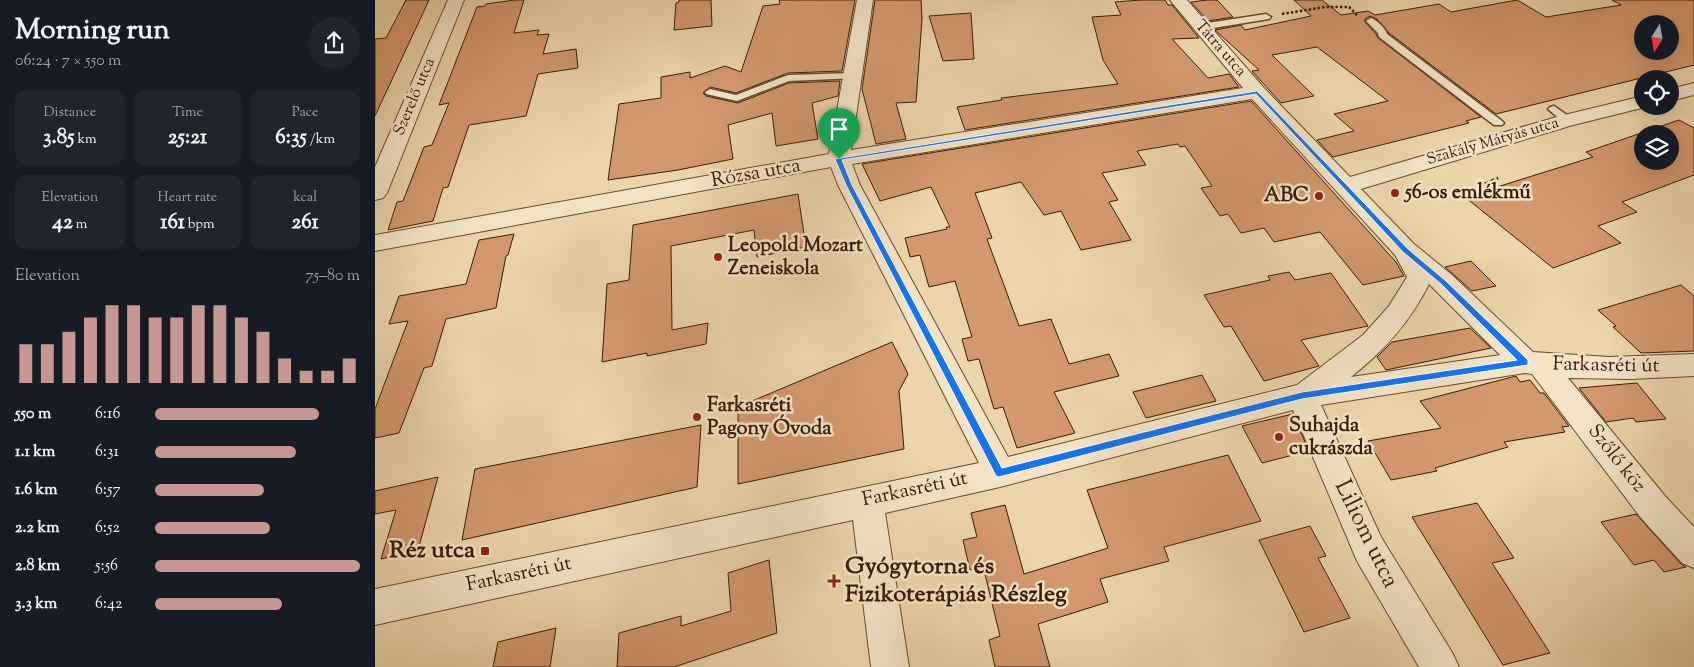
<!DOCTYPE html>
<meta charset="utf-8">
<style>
body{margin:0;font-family:"Sorts Mill Goudy",serif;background:#20242c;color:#f1f3f6;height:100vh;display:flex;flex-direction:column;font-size:19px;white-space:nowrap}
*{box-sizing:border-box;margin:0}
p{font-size:16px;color:#9ea1a6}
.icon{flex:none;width:28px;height:28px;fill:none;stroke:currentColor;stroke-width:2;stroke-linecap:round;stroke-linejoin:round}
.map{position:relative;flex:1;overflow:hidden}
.drawer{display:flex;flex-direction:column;background:#171b24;width:375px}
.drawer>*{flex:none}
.needle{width:32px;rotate:191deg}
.buttons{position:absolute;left:1259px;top:15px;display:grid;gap:10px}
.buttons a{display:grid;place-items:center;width:45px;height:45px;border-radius:50%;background:#171b24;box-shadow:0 5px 20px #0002;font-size:25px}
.pin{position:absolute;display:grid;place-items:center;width:42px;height:42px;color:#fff;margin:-51px -21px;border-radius:50% 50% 50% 0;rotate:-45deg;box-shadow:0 0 5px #0007}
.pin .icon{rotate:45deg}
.round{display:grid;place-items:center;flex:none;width:52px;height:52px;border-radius:26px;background:#20242c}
.head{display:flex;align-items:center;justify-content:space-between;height:85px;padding:0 15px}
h1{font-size:28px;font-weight:800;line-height:38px}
.stats{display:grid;grid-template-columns:repeat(3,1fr);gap:8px;height:85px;padding:5px 15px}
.stats div{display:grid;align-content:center;border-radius:12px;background:#20242c;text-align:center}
.stats b{font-size:21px;font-weight:800}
.stats small{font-size:14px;font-weight:400}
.stats p{font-size:14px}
.chart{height:140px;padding:10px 15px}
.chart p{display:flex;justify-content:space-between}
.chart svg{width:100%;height:90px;margin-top:5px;stroke:#c59692;stroke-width:6}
ul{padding:0 15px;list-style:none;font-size:16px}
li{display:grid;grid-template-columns:80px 60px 1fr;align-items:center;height:38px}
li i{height:12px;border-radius:6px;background:#c59692}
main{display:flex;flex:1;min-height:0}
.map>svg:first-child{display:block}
.building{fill:#d4986e;stroke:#3b1b05;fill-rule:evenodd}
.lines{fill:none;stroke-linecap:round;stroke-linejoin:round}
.service-casing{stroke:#674a2e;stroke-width:3}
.minor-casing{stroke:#674a2e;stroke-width:2}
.path-far1{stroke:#3b1b05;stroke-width:2.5;stroke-dasharray:2.5 2;stroke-linecap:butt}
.path{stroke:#3b1b05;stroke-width:3;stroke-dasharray:4 2.5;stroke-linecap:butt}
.service{fill:#f3e4c8;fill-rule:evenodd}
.minor{fill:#f3e4c8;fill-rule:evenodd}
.route{fill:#1a73e8;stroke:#fff;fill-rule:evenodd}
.poi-dot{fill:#8f2418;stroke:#f3e4c8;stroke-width:2}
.labels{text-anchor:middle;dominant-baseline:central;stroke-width:5;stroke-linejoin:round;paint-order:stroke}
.far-street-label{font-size:16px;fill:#3b1b05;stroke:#f3e4c8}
.street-label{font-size:20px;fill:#3b1b05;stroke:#f3e4c8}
.poi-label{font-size:20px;font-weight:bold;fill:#3b1b05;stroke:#f3e4c8;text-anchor:start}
.near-street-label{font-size:24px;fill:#3b1b05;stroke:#f3e4c8}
.near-poi-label{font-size:24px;font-weight:bold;fill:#3b1b05;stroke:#f3e4c8;text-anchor:end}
</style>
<main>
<section class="drawer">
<div class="head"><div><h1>Morning run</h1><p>06:24 · 7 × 550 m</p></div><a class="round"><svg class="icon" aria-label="share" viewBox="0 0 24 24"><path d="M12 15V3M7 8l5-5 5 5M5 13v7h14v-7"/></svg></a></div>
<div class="stats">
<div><p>Distance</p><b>3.85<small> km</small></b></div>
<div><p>Time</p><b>25:21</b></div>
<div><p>Pace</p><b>6:35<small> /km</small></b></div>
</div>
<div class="stats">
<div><p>Elevation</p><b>42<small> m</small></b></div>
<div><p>Heart rate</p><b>161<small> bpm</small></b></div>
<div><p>kcal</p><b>261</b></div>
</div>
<div class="chart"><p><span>Elevation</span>75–80 m</p>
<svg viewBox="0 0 160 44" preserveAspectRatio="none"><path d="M5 44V25M15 44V25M25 44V19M35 44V12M45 44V6M55 44V6M65 44V12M75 44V12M85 44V6M95 44V6M105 44V12M115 44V19M125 44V32M135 44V38M145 44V38M155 44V32"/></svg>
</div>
<ul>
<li><b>550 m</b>6:16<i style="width:80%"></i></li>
<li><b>1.1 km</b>6:31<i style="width:69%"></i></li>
<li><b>1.6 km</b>6:57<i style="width:53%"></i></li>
<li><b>2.2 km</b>6:52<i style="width:56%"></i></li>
<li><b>2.8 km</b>5:56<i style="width:100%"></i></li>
<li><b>3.3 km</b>6:42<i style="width:62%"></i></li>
</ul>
</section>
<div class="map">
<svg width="1319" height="667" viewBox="0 0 1319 667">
<rect width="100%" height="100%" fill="#ecd5aa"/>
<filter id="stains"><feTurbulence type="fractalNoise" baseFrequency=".004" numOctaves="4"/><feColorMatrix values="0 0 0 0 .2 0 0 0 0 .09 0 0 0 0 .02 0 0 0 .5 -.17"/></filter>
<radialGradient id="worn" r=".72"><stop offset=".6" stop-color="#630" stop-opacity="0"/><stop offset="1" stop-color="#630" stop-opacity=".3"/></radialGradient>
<g class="building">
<path d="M 31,0 L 54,0 L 0,116 L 0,39 L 11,38 Z"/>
<path d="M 140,0 L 149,0 L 139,33 L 164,30 L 162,35 L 174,34 L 168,54 L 201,49 L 203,68 L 163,74 L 151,116 L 94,125 L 73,187 L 68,188 L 58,221 L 13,230 L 22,202 L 28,201 L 49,147 L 57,145 L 74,103 L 64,105 L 102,7 L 110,6 L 111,4 Z"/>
<path d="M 304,0 L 336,0 L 337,26 L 299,30 L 301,3 L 304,2 Z"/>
<path d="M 404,0 L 480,0 L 467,71 L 413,73 L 361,93 L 335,87 L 328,93 L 331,96 L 363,103 L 414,83 L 465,81 L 463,96 L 437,103 L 443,139 L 401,146 L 397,113 L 353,125 L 358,159 L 303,170 L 233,180 L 244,104 L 286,98 L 286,77 L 315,72 L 315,78 L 350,66 L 366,72 L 388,6 L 405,4 Z"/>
<path d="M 500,0 L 546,0 L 547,19 L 541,102 L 521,103 L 531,139 L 501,144 L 487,89 Z"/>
<path d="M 766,0 L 790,0 L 793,5 L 797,5 L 824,38 L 797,39 L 833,78 L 854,74 L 864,87 L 590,130 L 582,107 L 627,100 L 626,98 L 743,84 L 728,60 L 717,17 L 746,15 L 740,2 Z"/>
<path d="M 832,0 L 842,0 L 858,17 L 833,21 L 816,2 Z"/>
<path d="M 919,0 L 947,0 L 966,15 L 993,11 L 1000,15 L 1064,4 L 1076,12 L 1142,0 L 1171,17 L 1246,5 L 1237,0 L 1319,0 L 1319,65 L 1121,114 L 1014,33 L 1002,19 L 995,16 L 990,19 L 990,22 L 1001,34 L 1003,38 L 1106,117 L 1091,121 L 1094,123 L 958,157 L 942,140 L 979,131 L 959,114 L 1013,101 L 942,47 L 897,55 L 939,96 L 906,103 L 877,71 L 884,70 L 840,30 L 866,25 L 870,30 L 936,16 ZM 1268,24 L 1295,24 L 1295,51 L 1268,51 Z"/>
<path d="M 596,13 L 599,59 L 568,61 L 554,16 Z"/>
<path d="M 876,101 L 1021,262 L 1029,276 L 988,285 L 945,232 L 899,242 L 889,228 L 866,233 L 853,214 L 845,216 L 826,188 L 837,186 L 810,146 L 805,147 L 803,144 L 762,151 L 771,165 L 727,173 L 743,200 L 734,202 L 756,240 L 706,250 L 686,211 L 669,215 L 646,182 L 600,193 L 617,238 L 612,239 L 644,326 L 676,319 L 694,364 L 734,354 L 744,376 L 679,392 L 700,433 L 642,448 L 628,407 L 619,409 L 604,359 L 593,361 L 587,339 L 597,337 L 580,281 L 554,287 L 545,255 L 535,257 L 530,238 L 572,229 L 571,227 L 575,227 L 556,187 L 505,201 L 487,164 Z"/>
<path d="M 1304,120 L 1319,128 L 1319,175 L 1247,202 L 1262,212 L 1223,226 L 1246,243 L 1178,268 L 1090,197 L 1218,157 L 1211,152 ZM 1268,134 L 1295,134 L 1295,161 L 1268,161 Z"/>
<path d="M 423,194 L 431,247 L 382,257 L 379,230 L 296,246 L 297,330 L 333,323 L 331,344 L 272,356 L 272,353 L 227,362 L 232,284 L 254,280 L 258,225 Z"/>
<path d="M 139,234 L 133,255 L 131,256 L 121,308 L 71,319 L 57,366 L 49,368 L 24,433 L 0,438 L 0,409 L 33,321 L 14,324 L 24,296 L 91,284 L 104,240 Z"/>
<path d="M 1096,261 L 1121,286 L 1097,291 L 1070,267 Z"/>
<path d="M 914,272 L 920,280 L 956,273 L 993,326 L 926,340 L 944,366 L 889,381 L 856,326 L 849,327 L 829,295 L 895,280 L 893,276 Z"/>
<path d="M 1306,285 L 1319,296 L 1319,351 L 1266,353 L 1238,327 L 1241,326 L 1223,310 Z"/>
<path d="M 1095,328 L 1116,348 L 1011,370 L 1002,357 L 1017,342 Z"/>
<path d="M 517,342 L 533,374 L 524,391 L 529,449 L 363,484 L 363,407 Z"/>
<path d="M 827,375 L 841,401 L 771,418 L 758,392 Z"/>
<path d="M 1141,376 L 1145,382 L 1155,380 L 1165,393 L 1169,393 L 1194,426 L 1187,427 L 1190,432 L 1129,442 L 1133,447 L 1060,468 L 1062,471 L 1016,480 L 993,441 L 1066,428 L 1045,401 Z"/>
<path d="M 1262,383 L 1291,419 L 1261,422 L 1258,418 L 1231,422 L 1204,388 Z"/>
<path d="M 918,414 L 934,451 L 887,463 L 867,426 Z"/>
<path d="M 326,425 L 322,487 L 87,540 L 100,469 Z"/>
<path d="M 853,455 L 886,521 L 789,547 L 794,561 L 725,579 L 733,602 L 663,624 L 675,667 L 620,667 L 614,640 L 625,636 L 608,566 L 595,570 L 588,540 L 602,537 L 596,513 L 630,505 L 649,574 L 733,548 L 712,490 Z"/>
<path d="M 63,477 L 43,550 L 6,559 L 21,510 L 0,514 L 0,491 Z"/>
<path d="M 1102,503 L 1139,558 L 1117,563 L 1175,653 L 1128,665 L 1037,517 Z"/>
<path d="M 1261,514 L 1306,564 L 1311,567 L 1289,572 L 1279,560 L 1259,565 L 1226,522 Z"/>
<path d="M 935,526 L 951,556 L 943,558 L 975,618 L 929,632 L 884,540 Z"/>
<path d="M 394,560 L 402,633 L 299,667 L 242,667 L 244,633 L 306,616 L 306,626 L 356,611 L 353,573 Z"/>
<path d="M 181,628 L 175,667 L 118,667 L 123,642 Z"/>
</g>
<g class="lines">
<defs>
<g id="service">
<path d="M 891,14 L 896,17 L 894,19 L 826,30 L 821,27 L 826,24 Z"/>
<path d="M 996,18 C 1002,20 1011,29 1012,34 L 1127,121 L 1129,123 L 1127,125 L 1119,125 L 1004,37 L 1003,33 L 991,21 Z"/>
<path d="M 478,73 L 483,76 L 482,78 L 414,81 L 362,101 L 331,94 L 330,92 L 335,89 L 361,95 L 413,75 Z"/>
<path d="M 1179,106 L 1196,118 L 1198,120 L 1196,122 L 1188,122 L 1173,109 L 1175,107 Z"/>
</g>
<g id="minor">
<path d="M 73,0 L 89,0 L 12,193 L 8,198 L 0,200 L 0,167 Z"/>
<path d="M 482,0 L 498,0 L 476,150 L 868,88 L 795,0 L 812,0 L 889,88 L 975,177 L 1185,116 L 1268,96 L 1268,106 L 1275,106 L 1198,125 L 986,189 L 1039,244 L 1077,275 L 1158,352 L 1234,357 L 1319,354 L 1319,376 L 1255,379 L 1193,378 L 1290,496 L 1319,527 L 1319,568 L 1307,563 L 1266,518 L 1157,374 L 1150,373 L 946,405 L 1006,537 L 1078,654 L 1084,667 L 1044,667 L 982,561 L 918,410 L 625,487 L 510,513 L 534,667 L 496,667 L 478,520 L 0,625 L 0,589 L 604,463 L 463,185 L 456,167 L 0,251 L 0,235 L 454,154 ZM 877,99 L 1020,255 L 1032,277 L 1014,306 L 988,335 L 922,385 L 633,457 L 485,185 L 477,164 ZM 1054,284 L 1125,355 L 976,377 C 1009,351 1035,322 1054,284 Z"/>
<path d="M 1319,83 L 1319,95 L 1295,101 L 1295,89 Z"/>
</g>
</defs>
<use href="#service" class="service-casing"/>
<use href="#minor" class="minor-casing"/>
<path class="path-far1" d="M 907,14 L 950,7 L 974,7 L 982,15"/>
<path class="path" d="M 1110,184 L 1123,178"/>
<use href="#service" class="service"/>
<use href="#minor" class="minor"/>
</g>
<path class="route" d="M 882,91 L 1033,249 L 1071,281 L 1153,360 L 1153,365 L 927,399 L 624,477 L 621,476 L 471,185 L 460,159 ZM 881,94 L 1028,252 L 1066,284 L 1142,360 L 927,392 L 627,468 L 477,185 L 467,160 Z"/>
<g class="poi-dot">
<circle cx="1020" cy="193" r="5"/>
<circle cx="944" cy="196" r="5"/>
<circle cx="343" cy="257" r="5"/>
<circle cx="322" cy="417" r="5"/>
<circle cx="904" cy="437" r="5"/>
<rect x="105" y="546" width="10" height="10" rx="2.5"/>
<path d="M456.5 573.5h5v5h5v5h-5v5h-5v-5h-5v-5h5z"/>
</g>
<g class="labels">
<g class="far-street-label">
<text transform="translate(845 49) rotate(49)">Tátra utca</text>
<text transform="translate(40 97) rotate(-67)">Szerelő utca</text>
<text transform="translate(1118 142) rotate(-16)">Szakály Mátyás utca</text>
</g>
<g class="street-label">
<text transform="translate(381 174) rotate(-10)">Rózsa utca</text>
<text transform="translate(1231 366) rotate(1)">Farkasréti út</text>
<text transform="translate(1241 459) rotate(52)">Szőlő köz</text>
<text transform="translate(540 490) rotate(-12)">Farkasréti út</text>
<text transform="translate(144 575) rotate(-12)">Farkasréti út</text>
</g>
<g class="poi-label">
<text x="1030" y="193">56-os emlékmű</text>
<text x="934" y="196" text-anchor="end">ABC</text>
<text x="353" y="246">Leopold Mozart<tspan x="353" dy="23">Zeneiskola</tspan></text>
<text x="332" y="406">Farkasréti<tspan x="332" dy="23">Pagony Óvoda</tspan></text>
<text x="914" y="426">Suhajda<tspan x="914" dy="23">cukrászda</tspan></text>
</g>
<g class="near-street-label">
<text transform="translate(991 534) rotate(64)">Liliom utca</text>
</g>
<g class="near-poi-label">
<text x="100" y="551">Réz utca</text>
<text x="470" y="567" text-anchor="start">Gyógytorna és<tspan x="470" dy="28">Fizikoterápiás Részleg</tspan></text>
</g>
</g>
<rect width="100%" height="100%" filter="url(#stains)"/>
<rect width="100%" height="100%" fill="url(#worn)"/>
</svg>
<div class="buttons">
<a><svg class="needle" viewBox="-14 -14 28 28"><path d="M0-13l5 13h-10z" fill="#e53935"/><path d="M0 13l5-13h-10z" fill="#9ea1a6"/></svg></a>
<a><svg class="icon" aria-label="locate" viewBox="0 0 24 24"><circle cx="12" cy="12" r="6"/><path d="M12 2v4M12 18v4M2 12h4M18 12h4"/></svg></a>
<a><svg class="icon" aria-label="layers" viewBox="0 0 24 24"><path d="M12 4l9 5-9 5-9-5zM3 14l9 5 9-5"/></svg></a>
</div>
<div class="pin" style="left:464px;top:159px;background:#1e9e55"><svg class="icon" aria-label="arrive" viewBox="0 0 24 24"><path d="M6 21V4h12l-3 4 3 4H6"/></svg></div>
</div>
</main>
